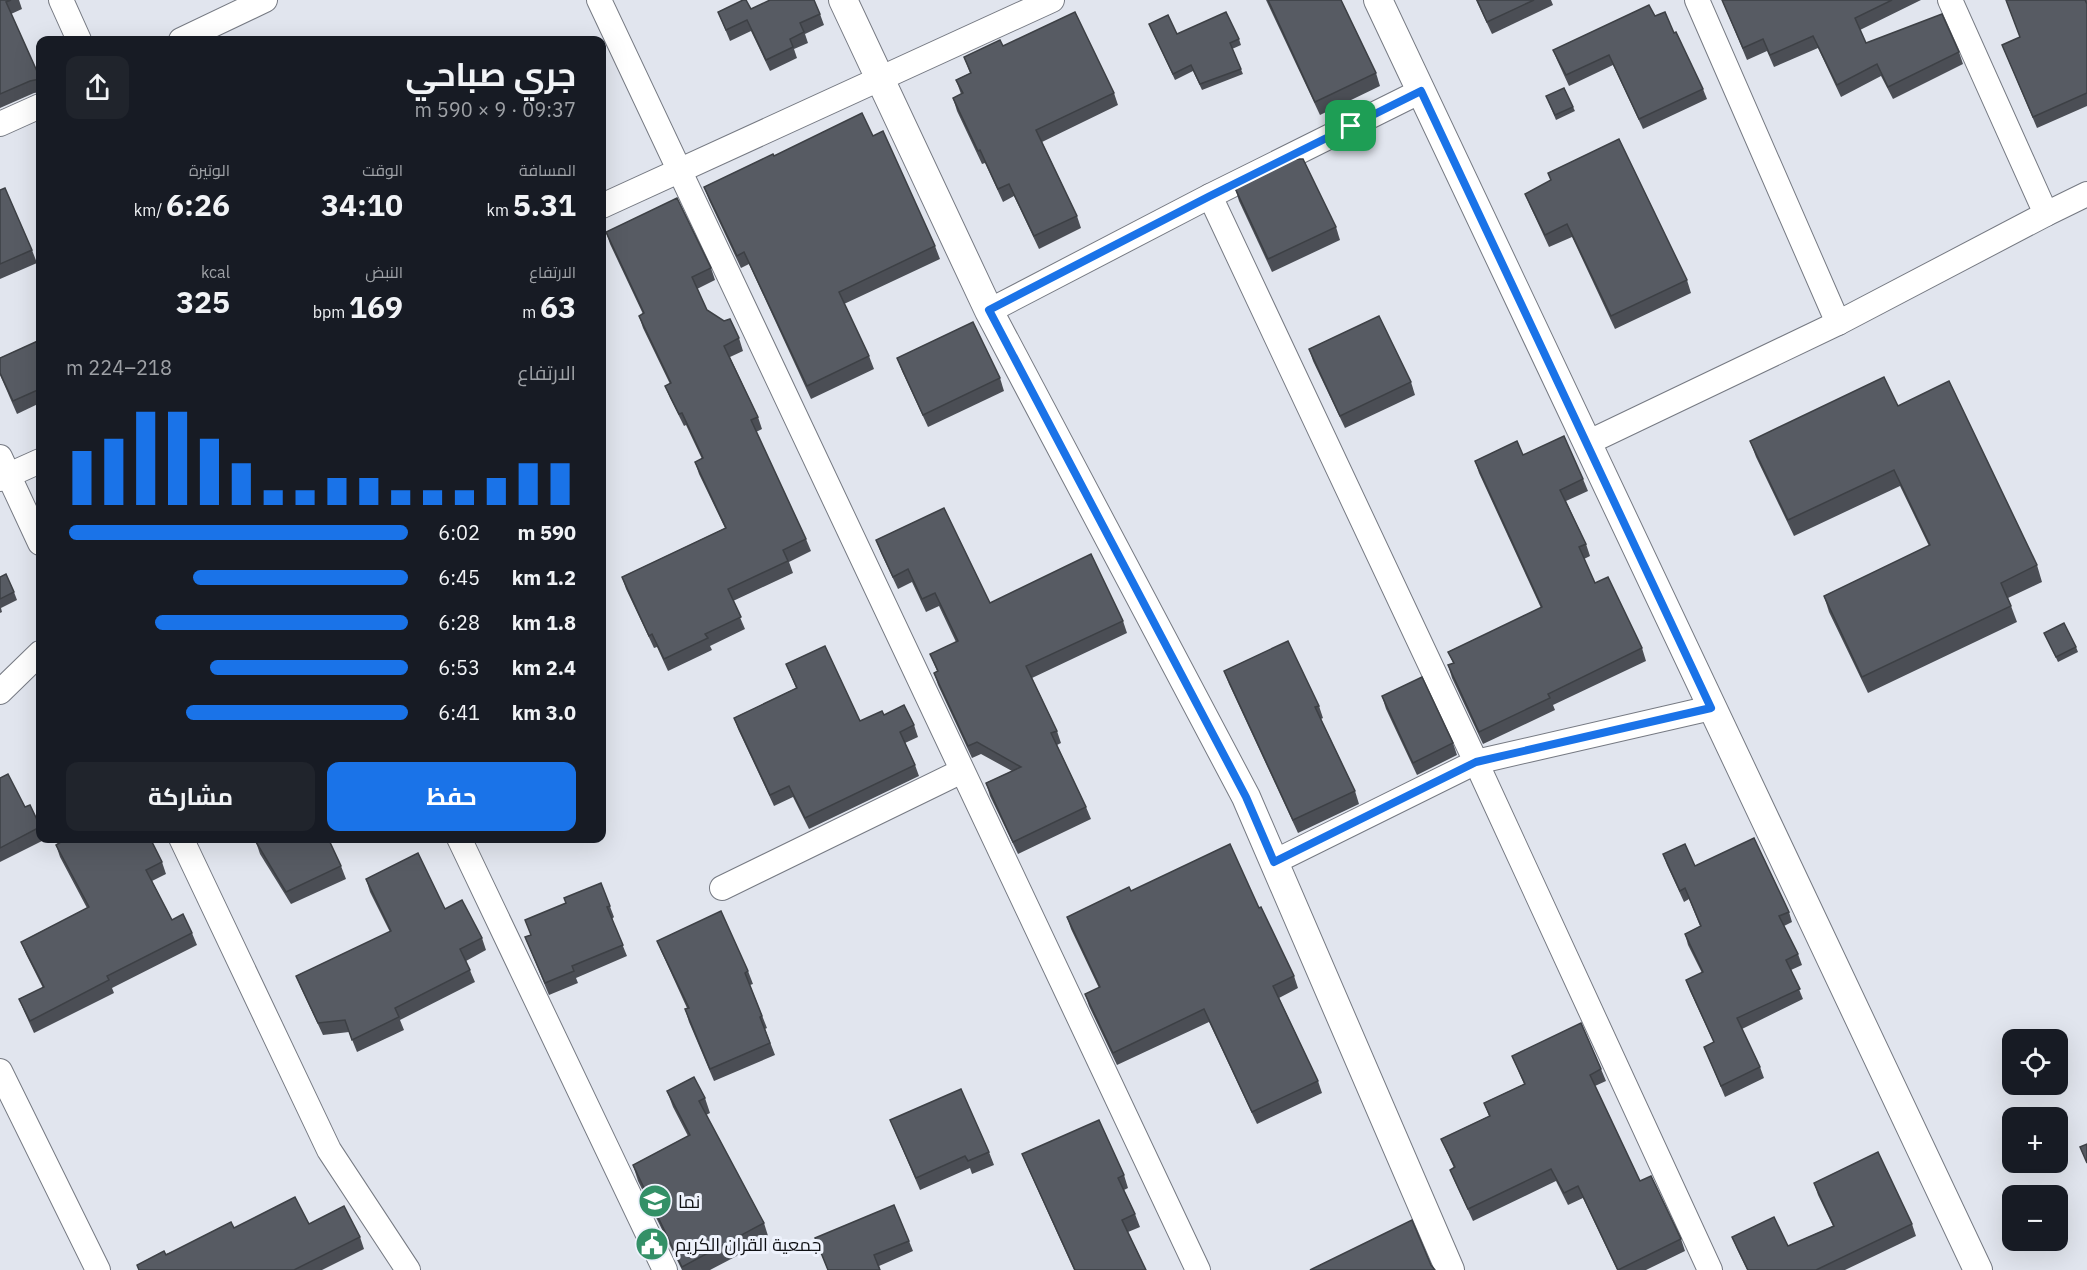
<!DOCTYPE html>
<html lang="ar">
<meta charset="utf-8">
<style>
body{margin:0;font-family:"IBM Plex Sans",Cairo,sans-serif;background:#20242c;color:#f1f3f6;direction:rtl;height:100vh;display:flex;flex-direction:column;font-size:22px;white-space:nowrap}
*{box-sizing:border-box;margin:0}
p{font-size:20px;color:#9ea1a6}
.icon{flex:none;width:33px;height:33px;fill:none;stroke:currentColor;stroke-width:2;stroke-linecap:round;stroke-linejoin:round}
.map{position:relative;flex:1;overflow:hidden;direction:ltr}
.side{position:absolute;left:36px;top:36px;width:570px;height:807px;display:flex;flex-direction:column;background:#171b24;border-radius:12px;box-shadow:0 6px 24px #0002;direction:rtl}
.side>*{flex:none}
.buttons{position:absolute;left:2002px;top:1029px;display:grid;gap:12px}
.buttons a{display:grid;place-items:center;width:66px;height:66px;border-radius:12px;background:#171b24;box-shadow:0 6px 24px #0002;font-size:30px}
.pin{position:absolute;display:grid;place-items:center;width:51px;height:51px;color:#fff;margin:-26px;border-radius:12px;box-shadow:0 3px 9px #0006}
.round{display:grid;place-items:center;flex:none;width:63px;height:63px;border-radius:12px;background:#20242c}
.overview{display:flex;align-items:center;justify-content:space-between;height:102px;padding:0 30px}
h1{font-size:33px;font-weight:700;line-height:45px}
.figures{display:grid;grid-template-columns:repeat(3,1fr);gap:9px;height:102px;padding:6px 30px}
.figures div{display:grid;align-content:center}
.figures b{font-size:30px;font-weight:700}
.figures small{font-size:16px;font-weight:400}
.figures p{font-size:16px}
.chart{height:168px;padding:12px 30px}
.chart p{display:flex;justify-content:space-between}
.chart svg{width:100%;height:108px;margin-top:6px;stroke:#1a73e8;stroke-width:6}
.primary-button{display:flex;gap:12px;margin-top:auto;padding:12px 30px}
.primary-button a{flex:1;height:69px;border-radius:12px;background:#1a73e8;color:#fff;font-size:24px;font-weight:700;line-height:69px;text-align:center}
.primary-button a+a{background:#20242c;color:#f1f3f6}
ul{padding:0 30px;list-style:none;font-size:20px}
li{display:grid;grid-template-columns:96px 72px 1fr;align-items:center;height:45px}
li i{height:15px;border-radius:8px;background:#1a73e8}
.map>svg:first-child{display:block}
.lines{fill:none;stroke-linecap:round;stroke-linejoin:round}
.minor-casing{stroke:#767a83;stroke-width:26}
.tertiary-casing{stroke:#767a83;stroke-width:30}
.minor{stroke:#fff;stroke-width:24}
.tertiary{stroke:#fff;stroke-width:28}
.wall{fill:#4b4e55}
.building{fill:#575b63;stroke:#3d4045;stroke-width:1.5}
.route-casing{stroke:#fff;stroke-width:12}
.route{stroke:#1a73e8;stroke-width:8}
.labels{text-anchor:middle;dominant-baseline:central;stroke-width:6;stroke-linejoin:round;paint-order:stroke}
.poi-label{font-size:18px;fill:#0f1013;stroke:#eef2fc;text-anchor:start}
</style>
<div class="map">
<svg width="2087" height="1270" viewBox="0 0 2087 1270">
<rect width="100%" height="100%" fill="#e1e5ee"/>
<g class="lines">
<defs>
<g id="minor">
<path d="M 61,0 L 79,40"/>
<path d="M 599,0 L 1198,1270"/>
<path d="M 1697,0 L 1838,323"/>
<path d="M 1950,0 L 2046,214"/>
<path d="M 181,40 L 265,0"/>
<path d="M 0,124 L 40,106"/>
<path d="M 1210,196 L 1476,762 L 1710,1270"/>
<path d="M 602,206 L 1052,0"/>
<path d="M 989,311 L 1210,196 L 1421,91"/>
<path d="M 1587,443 L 1838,323 L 2046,214 L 2087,194"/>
<path d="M 0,457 L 40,543"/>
<path d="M 0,479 L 40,461"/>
<path d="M 0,692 L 40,653"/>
<path d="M 181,838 L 329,1150 L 408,1270"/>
<path d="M 459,838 L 665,1270"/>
<path d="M 1274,862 L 1476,762 L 1711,708"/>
<path d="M 722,888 L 962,771"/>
<path d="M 0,1071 L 98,1270"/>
</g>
<g id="tertiary">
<path d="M 843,0 L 989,311 L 1246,797 L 1450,1270"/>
<path d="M 1378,0 L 1978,1270"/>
</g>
</defs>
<use href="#minor" class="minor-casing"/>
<use href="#tertiary" class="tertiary-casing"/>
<use href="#minor" class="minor"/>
<use href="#tertiary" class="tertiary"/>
</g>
<g class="wall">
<path d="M 0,0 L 19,0 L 22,9 L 11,14 L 40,78 L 40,92 L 34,93 L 0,108 Z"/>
<path d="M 1266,0 L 1341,0 L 1376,73 L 1380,86 L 1320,115 Z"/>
<path d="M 1476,0 L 1551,0 L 1553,5 L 1492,34 Z"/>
<path d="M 1722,0 L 1921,0 L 1860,30 L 1866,43 L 1959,52 L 1963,64 L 1893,99 L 1881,76 L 1841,97 L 1818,48 L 1774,67 L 1767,51 L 1747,60 Z"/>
<path d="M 2006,0 L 2087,0 L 2087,106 L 2037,128 L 2002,45 L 2020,37 Z"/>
<path d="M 751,9 L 820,14 L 824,25 L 805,34 L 808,43 L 794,49 L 797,58 L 770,71 L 751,31 L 730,41 L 718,12 Z"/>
<path d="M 1655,16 L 1674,33 L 1703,89 L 1707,99 L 1643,129 L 1613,65 L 1569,86 L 1557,60 L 1553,50 Z"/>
<path d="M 1149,24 L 1177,34 L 1239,39 L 1241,45 L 1232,49 L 1243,74 L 1202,90 L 1193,71 L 1175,80 Z"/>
<path d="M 1003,46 L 1114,93 L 1118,105 L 1042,142 L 1077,216 L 1081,228 L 1039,249 L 1014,196 L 1003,202 L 985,163 L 982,164 L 957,111 L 953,98 L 961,94 L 956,80 L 970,73 L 964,57 Z"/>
<path d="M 1548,101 L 1573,107 L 1575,111 L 1556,120 Z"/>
<path d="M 873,136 L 935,246 L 940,259 L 844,304 L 869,356 L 874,369 L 811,399 L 749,264 L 741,268 L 709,200 L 704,187 L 774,156 Z"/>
<path d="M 1548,173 L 1687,280 L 1691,293 L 1615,329 L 1572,237 L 1549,247 L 1530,206 L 1525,194 L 1551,181 Z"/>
<path d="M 1235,188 L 1336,227 L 1340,240 L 1272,272 L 1239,201 Z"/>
<path d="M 0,190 L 32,250 L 37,263 L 0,279 Z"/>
<path d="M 606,232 L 711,268 L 715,280 L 697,289 L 707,310 L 739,338 L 743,351 L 730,357 L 758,417 L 762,429 L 756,432 L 806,539 L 811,551 L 789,562 L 793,573 L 733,601 L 745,629 L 710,646 L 712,650 L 668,671 L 657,647 L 654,648 L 626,589 L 622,577 L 725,528 L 699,474 L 695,462 L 702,459 L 686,425 L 684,426 L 670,398 L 665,386 L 670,384 L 643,328 L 639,316 L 643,314 L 610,244 Z"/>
<path d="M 40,340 L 40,403 L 17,414 L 0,375 L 0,358 Z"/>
<path d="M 1309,349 L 1411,382 L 1415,395 L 1345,428 L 1313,361 Z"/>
<path d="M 897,358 L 1000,378 L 1004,391 L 928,427 L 902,371 Z"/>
<path d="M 1898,406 L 2037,565 L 2042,582 L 2008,598 L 2017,622 L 1868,693 L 1829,612 L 1824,596 L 1929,546 L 1900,486 L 1794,536 L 1756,457 L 1750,441 Z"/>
<path d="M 1523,455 L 1583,479 L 1588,491 L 1566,501 L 1586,544 L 1590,556 L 1584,559 L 1595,583 L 1642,648 L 1646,661 L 1553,705 L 1555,710 L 1483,744 L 1452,678 L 1448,665 L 1453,663 L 1448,652 L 1541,608 L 1479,473 L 1475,461 Z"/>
<path d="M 876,540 L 990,603 L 1123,621 L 1127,633 L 1032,678 L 1057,731 L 1061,743 L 1057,745 L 1086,807 L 1091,819 L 1018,854 L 990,796 L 986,783 L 1012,771 L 981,754 L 972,758 L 938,685 L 934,673 L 937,671 L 930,654 L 956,642 L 939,606 L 926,612 L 912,582 L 898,589 L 881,553 Z"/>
<path d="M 0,577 L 14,592 L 17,600 L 1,608 L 2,612 L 0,613 Z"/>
<path d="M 2044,633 L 2076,647 L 2078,652 L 2058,662 Z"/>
<path d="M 786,664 L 860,721 L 884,715 L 914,725 L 918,737 L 905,743 L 915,765 L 919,776 L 809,829 L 793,797 L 774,806 L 738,729 L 734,718 L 796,688 Z"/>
<path d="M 1224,671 L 1319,706 L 1323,718 L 1321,719 L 1355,791 L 1359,804 L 1298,833 L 1229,684 Z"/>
<path d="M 1382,696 L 1453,743 L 1457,755 L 1417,775 L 1386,709 Z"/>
<path d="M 0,778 L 40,826 L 40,838 L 45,838 L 46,839 L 0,862 Z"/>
<path d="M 256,842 L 341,866 L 346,879 L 291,904 L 260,854 Z"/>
<path d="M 56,845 L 162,862 L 166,874 L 152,881 L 172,920 L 192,933 L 197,945 L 112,988 L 114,993 L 34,1033 L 24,1011 L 19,999 L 43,988 L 26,954 L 21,942 L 87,908 L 60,857 Z"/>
<path d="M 1663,854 L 1695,866 L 1789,912 L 1792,922 L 1784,926 L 1798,954 L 1802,965 L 1791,970 L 1803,999 L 1742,1029 L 1760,1067 L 1764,1078 L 1725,1097 L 1704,1047 L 1714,1043 L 1690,991 L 1686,980 L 1702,973 L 1688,945 L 1685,934 L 1700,926 L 1689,899 L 1684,902 L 1667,865 Z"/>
<path d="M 366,879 L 445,909 L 482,938 L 486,950 L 466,961 L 475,982 L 400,1020 L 404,1030 L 357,1052 L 349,1032 L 323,1035 L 301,988 L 296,976 L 390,932 L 370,892 Z"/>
<path d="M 601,883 L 614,917 L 612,919 L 627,956 L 576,978 L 578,983 L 549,995 L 525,937 L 530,935 L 566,903 Z"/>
<path d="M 1131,891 L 1259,908 L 1294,976 L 1298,988 L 1279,998 L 1318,1081 L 1322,1093 L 1257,1124 L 1209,1022 L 1117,1065 L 1089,1006 L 1085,994 L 1099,988 L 1071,929 L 1067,917 Z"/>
<path d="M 657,941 L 748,971 L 753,984 L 750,985 L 767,1028 L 765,1029 L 775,1055 L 714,1081 L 689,1022 L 685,1009 L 687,1008 L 662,953 Z"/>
<path d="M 1512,1056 L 1601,1069 L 1606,1081 L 1595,1086 L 1640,1181 L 1681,1239 L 1685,1251 L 1646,1270 L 1617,1270 L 1583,1198 L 1568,1205 L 1556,1181 L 1473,1221 L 1455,1182 L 1450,1170 L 1454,1168 L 1441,1139 L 1489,1116 L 1484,1103 L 1524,1084 Z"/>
<path d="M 667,1091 L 705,1098 L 710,1113 L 706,1115 L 764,1223 L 769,1239 L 710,1270 L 682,1270 L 638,1181 L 633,1165 L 688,1136 L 673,1107 Z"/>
<path d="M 890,1120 L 989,1152 L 994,1165 L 972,1174 L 970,1168 L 920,1190 Z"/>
<path d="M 1022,1154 L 1124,1175 L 1128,1188 L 1124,1190 L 1135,1214 L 1140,1227 L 1128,1232 L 1146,1270 L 1074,1270 L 1027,1166 Z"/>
<path d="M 1814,1183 L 1912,1224 L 1916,1236 L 1845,1270 L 1747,1270 L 1737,1249 L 1732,1237 L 1788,1246 L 1833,1226 L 1818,1195 Z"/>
<path d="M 309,1224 L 360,1237 L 364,1249 L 322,1270 L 139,1270 L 137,1265 L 234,1228 Z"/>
<path d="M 815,1238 L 909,1241 L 913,1251 L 879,1266 L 880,1270 L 828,1270 Z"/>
</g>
<g class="building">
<path d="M 0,0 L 11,0 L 6,2 L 40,78 L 40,79 L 30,81 L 0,94 Z"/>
<path d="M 743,0 L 746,0 L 751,9 L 770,0 L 814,0 L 820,14 L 800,23 L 804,32 L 790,39 L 793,47 L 766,60 L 747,20 L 726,30 L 718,12 Z"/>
<path d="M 1268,0 L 1341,0 L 1376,73 L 1315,102 Z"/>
<path d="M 1477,0 L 1534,0 L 1487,22 Z"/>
<path d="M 1722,0 L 1892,0 L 1855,18 L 1866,43 L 1942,14 L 1959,52 L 1888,87 L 1877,64 L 1837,85 L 1813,36 L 1770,55 L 1763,39 L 1743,48 Z"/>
<path d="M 2006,0 L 2085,0 L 2087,4 L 2087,93 L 2033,117 L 2002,45 L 2020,37 Z"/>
<path d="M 1649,5 L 1655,16 L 1665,12 L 1674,33 L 1676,32 L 1703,89 L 1639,119 L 1609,55 L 1566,75 L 1553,50 Z"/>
<path d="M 1075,12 L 1114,93 L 1036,130 L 1077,216 L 1034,236 L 1009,184 L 998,189 L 980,150 L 978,151 L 953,98 L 963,93 L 956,80 L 971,73 L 964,57 L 1000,40 L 1003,46 Z"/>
<path d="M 1226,12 L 1239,39 L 1230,43 L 1241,69 L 1200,84 L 1191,65 L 1173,74 L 1149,24 L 1168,15 L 1177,34 Z"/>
<path d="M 1564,88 L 1573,107 L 1555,115 L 1546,96 Z"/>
<path d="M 862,113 L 873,136 L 883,131 L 935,246 L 839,292 L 869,356 L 807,386 L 744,252 L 737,256 L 704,187 L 773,154 L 774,156 Z"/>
<path d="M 1619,139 L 1687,280 L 1611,316 L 1567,224 L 1545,235 L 1525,194 L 1551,180 L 1548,173 Z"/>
<path d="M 1295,159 L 1303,159 L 1336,227 L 1268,259 L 1235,188 Z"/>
<path d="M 5,188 L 32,250 L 0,264 L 0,190 Z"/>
<path d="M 677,198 L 711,268 L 692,277 L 707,310 L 724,321 L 730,319 L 739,338 L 724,346 L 758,417 L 751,420 L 806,539 L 783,550 L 788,561 L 728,589 L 741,617 L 705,634 L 708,638 L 664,659 L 652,634 L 649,636 L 622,577 L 726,528 L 695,462 L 703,458 L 682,413 L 679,414 L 665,386 L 671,383 L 639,316 L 644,313 L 606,232 Z"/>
<path d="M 1379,316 L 1411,382 L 1340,416 L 1309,349 Z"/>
<path d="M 973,322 L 1000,378 L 923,415 L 897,358 Z"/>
<path d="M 40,340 L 40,389 L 13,401 L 0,373 L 0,358 Z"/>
<path d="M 1884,377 L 1898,406 L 1949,381 L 2037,565 L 2001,583 L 2011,606 L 1862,677 L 1824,596 L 1930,545 L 1894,470 L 1788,520 L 1750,441 Z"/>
<path d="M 1564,436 L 1583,479 L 1560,490 L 1586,544 L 1579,547 L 1595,583 L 1608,577 L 1642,648 L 1548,694 L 1550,698 L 1479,732 L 1448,665 L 1454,663 L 1448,652 L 1542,607 L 1475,461 L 1517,441 L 1523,455 Z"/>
<path d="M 944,508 L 990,603 L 1091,554 L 1123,621 L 1026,666 L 1057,731 L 1051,733 L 1086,807 L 1013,842 L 986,783 L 1021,767 L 977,742 L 968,746 L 934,673 L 938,671 L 930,654 L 958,641 L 935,593 L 922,599 L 908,569 L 893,577 L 876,540 Z"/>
<path d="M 6,574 L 14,592 L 0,599 L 0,577 Z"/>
<path d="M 2064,623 L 2076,647 L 2056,657 L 2044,633 Z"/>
<path d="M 1288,641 L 1319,706 L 1315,707 L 1355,791 L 1293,820 L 1224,671 Z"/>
<path d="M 825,646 L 860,721 L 882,711 L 884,715 L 904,705 L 914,725 L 900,732 L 915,765 L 805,818 L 789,786 L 770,795 L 734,718 L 797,688 L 786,664 Z"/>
<path d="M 1422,677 L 1453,743 L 1413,763 L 1382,696 Z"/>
<path d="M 8,774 L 25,807 L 30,805 L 40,826 L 40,827 L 0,848 L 0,778 Z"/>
<path d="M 67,838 L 143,838 L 144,841 L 150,838 L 162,862 L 146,870 L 172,920 L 183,914 L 192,933 L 107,976 L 109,980 L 30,1021 L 19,999 L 44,987 L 21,942 L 89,907 L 56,845 Z"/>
<path d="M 263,838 L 328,838 L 341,866 L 286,892 L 256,842 Z"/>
<path d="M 1754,838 L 1789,912 L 1779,916 L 1798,954 L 1786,960 L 1800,989 L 1737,1018 L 1760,1067 L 1721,1086 L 1704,1047 L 1714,1042 L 1686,980 L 1703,972 L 1685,934 L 1701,926 L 1685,888 L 1680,891 L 1663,854 L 1685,844 L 1695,866 Z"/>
<path d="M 1230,844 L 1259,908 L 1261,907 L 1294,976 L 1273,986 L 1318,1081 L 1252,1112 L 1204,1009 L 1113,1053 L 1085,994 L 1100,987 L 1067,917 L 1129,887 L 1131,891 Z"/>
<path d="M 418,853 L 445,909 L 462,900 L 482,938 L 460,949 L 470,970 L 395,1008 L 399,1017 L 352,1040 L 345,1020 L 318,1023 L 296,976 L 391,931 L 366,879 Z"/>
<path d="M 601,883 L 610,906 L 607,907 L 623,945 L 572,966 L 574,971 L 545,983 L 525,937 L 531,935 L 525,920 L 566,903 L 564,898 Z"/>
<path d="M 721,911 L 748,971 L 745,973 L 762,1016 L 760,1017 L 770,1043 L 710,1069 L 685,1009 L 689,1008 L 657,941 Z"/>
<path d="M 1581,1023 L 1601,1069 L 1590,1075 L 1640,1181 L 1651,1176 L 1681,1239 L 1618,1270 L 1578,1186 L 1564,1193 L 1551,1169 L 1468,1209 L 1450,1170 L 1455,1167 L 1441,1139 L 1490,1116 L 1484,1103 L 1525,1084 L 1512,1056 Z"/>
<path d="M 694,1077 L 705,1098 L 699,1101 L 764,1223 L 682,1267 L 633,1165 L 690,1135 L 667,1091 Z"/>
<path d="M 961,1089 L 989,1152 L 968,1161 L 965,1156 L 916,1178 L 890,1120 Z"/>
<path d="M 1099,1120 L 1124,1175 L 1118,1178 L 1135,1214 L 1122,1220 L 1146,1270 L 1075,1270 L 1022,1154 Z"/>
<path d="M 2087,1144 L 2087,1163 L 2080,1147 Z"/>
<path d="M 1878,1152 L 1912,1224 L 1816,1270 L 1748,1270 L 1732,1237 L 1774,1217 L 1788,1246 L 1834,1226 L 1814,1183 Z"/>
<path d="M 295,1197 L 309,1224 L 344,1206 L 360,1237 L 294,1270 L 139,1270 L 137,1265 L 164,1251 L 166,1255 L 231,1222 L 234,1228 Z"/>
<path d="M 894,1205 L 909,1241 L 874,1255 L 880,1270 L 828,1270 L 815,1238 Z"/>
<path d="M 1412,1220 L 1431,1265 L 1435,1270 L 1310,1270 Z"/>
</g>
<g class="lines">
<defs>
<path id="route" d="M 1421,91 L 1711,708 L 1476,762 L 1274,862 L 1246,797 L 989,310 L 1210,196 Z"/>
</defs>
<use href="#route" class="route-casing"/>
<use href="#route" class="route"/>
</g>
<defs>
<symbol id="school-disc" viewBox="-11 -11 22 22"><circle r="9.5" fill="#339067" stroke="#eef2fc"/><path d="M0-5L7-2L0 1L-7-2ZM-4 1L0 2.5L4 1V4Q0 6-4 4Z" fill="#fff"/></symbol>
<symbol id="civic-disc" viewBox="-11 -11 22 22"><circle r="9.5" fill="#339067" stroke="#eef2fc"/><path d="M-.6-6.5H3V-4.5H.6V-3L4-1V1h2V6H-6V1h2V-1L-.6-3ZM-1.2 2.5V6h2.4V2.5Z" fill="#fff"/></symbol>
</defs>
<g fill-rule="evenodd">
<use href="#school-disc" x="636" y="1182" width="38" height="38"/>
<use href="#civic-disc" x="633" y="1225" width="38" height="38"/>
</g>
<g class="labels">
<g class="poi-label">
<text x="678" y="1201">نما</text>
<text x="675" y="1244">جمعية القران الكريم</text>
</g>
</g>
</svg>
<div class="buttons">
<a><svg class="icon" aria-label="locate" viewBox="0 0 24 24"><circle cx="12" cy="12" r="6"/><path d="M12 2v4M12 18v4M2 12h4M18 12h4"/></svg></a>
<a>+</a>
<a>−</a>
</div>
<div class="pin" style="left:1351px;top:126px;background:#1e9e55"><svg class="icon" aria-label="arrive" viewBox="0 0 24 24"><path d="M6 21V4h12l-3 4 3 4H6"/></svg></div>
<section class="side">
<div class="overview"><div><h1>جري صباحي</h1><p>09:37 · 9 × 590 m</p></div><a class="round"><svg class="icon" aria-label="share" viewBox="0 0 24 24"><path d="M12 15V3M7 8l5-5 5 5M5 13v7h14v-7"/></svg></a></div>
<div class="figures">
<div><p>المسافة</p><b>5.31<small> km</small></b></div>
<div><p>الوقت</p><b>34:10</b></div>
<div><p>الوتيرة</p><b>6:26<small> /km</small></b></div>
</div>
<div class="figures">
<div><p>الارتفاع</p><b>63<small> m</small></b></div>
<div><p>النبض</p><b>169<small> bpm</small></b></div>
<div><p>kcal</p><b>325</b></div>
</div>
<div class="chart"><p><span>الارتفاع</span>218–224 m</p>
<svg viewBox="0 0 160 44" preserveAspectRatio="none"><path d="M5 44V22M15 44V17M25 44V6M35 44V6M45 44V17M55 44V27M65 44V38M75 44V38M85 44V33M95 44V33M105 44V38M115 44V38M125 44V38M135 44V33M145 44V27M155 44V27"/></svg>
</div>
<ul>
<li><b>590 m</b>6:02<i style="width:99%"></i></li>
<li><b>1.2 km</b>6:45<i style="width:63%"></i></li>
<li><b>1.8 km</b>6:28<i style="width:74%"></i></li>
<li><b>2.4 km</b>6:53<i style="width:58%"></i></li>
<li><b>3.0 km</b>6:41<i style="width:65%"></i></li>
</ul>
<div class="primary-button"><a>حفظ</a><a>مشاركة</a></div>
</section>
</div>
